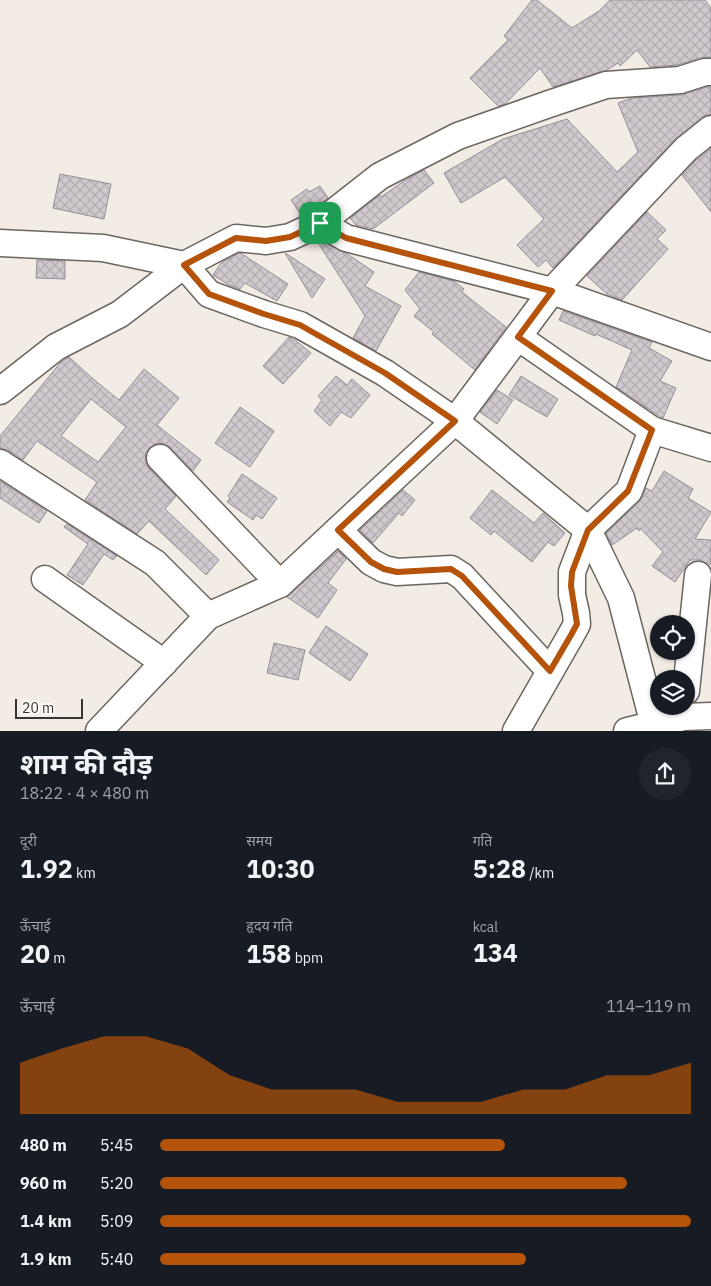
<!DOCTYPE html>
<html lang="hi">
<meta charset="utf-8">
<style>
body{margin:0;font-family:"IBM Plex Sans","Noto Sans Devanagari",sans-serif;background:#20242c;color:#f1f3f6;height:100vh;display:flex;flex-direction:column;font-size:19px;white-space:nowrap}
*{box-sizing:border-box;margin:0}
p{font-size:16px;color:#9ea1a6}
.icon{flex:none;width:28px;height:28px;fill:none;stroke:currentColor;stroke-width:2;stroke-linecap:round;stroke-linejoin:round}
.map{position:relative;height:731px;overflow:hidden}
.sheet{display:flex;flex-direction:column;background:#171b24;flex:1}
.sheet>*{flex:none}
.buttons{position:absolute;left:650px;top:615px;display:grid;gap:10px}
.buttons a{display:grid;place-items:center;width:45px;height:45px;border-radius:50%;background:#171b24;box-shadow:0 1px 4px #0004;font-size:25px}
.scale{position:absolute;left:15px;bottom:12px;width:68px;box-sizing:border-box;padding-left:5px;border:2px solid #373432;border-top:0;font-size:14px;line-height:18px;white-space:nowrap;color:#373432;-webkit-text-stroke:4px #fefaf6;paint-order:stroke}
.pin{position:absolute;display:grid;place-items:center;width:42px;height:42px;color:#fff;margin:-21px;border-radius:10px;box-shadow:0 2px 8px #0006}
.round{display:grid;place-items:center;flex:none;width:52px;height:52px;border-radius:26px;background:#20242c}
.summary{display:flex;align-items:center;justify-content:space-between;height:85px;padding:0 20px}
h1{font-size:28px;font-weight:700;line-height:38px}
.stats{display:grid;grid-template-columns:repeat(3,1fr);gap:8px;height:85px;padding:5px 20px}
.stats div{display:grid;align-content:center}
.stats b{font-size:25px;font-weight:700}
.stats small{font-size:14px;font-weight:400}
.stats p{font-size:14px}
.chart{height:140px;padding:10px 20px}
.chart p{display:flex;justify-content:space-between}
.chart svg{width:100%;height:90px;margin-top:5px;fill:#b45309;opacity:.7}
ul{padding:0 20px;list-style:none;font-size:16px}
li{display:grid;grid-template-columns:80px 60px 1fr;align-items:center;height:38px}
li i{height:12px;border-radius:6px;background:#b45309}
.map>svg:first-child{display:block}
.building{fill:url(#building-cross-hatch);stroke:#968f95;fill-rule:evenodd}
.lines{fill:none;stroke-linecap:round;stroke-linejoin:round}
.street-casing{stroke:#6c6660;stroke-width:29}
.street{stroke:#fff;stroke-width:26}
.route-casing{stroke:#fff;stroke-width:10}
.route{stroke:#b45309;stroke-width:6}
</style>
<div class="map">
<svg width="711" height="731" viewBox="0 0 711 731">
<defs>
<pattern id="building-cross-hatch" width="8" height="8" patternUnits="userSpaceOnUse" patternTransform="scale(1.25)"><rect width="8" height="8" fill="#d0c8ce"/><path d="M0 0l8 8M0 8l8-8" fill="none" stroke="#b3acb1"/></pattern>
</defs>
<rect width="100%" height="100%" fill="#f3ece5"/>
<g class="building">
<path d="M 532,0 L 537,0 L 572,28 L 599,11 L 610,0 L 705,0 L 711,8 L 711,57 L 700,58 L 677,65 L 650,67 L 637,50 L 620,66 L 618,63 L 607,70 L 553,87 L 540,68 L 505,104 L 498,106 L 470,78 L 508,40 L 504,36 Z"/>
<path d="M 707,87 L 711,87 L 711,114 L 702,117 L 675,139 L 553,268 L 546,260 L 538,267 L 517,245 L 544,219 L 505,177 L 461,203 L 444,173 L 503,139 L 567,119 L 617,172 L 638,152 L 618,103 L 632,98 L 681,95 Z"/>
<path d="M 711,148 L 711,212 L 682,175 L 696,160 Z"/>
<path d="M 424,170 L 434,183 L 373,229 L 356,225 L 350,218 L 380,195 L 381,197 L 404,181 Z"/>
<path d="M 60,174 L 111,184 L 104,219 L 53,208 Z"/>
<path d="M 320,186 L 328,198 L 312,210 L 301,215 L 291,200 L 307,189 L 309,192 Z"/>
<path d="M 647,212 L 666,230 L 657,239 L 668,249 L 622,300 L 607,294 L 587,276 Z"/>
<path d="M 319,240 L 346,253 L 374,272 L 365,286 L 401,306 L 376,351 L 353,338 L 365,316 L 317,241 Z"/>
<path d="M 239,253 L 242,254 L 288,284 L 277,301 L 245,283 L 240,289 L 229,285 L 213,275 L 221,263 Z"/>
<path d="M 285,253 L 325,279 L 312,298 Z"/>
<path d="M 37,260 L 65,261 L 65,279 L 36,278 Z"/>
<path d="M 419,272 L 454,281 L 464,289 L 462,292 L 506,327 L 475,370 L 432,334 L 434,332 L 414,316 L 420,309 L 405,290 Z"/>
<path d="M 563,311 L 652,342 L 649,348 L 672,361 L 660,381 L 676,388 L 663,418 L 659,416 L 616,387 L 632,350 L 596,334 L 595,336 L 559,320 Z"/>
<path d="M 289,337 L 295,340 L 311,353 L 283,384 L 263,366 Z"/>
<path d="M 69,357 L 92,378 L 119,400 L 144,369 L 179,398 L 157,425 L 201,460 L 193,471 L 170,447 L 165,444 L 157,443 L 149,448 L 146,453 L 145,461 L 149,468 L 176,496 L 165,509 L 219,560 L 206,575 L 149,521 L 137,534 L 85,500 L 97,482 L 37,441 L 23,460 L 8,450 L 0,448 L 0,436 L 61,362 ZM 91,399 L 126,427 L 98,462 L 61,436 Z"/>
<path d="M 336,376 L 347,385 L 352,379 L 370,395 L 351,418 L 341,412 L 330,426 L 314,411 L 322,400 L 318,396 Z"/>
<path d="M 521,376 L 558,399 L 547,417 L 509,395 Z"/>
<path d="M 497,390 L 513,400 L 497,424 L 480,412 Z"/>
<path d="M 240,407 L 274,431 L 250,467 L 215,443 Z"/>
<path d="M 664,471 L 693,489 L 688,498 L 711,512 L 695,539 L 711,540 L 711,565 L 700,560 L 690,560 L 675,582 L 652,566 L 663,552 L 641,529 L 639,531 L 637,528 L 612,545 L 606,533 L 639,502 L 646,488 L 652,491 Z"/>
<path d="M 242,474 L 277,498 L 262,519 L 256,515 L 253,520 L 227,502 L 230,498 L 228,496 Z"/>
<path d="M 0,481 L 47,511 L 39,523 L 0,498 Z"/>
<path d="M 403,490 L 415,500 L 402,516 L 399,513 L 373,543 L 360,530 Z"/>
<path d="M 492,490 L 534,523 L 543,513 L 565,533 L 554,546 L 548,542 L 532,562 L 494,531 L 491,535 L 470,518 Z"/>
<path d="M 67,524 L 117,556 L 113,560 L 104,554 L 83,585 L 67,575 L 88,544 L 64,527 Z"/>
<path d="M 338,551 L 346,559 L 328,583 L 337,590 L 318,618 L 287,597 Z"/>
<path d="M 326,626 L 368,654 L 350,681 L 309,653 Z"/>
<path d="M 274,643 L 305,650 L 298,680 L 267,673 Z"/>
</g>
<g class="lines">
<defs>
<g id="street">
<path d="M 320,223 L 346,238 L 552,291 L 711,347"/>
<path d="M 0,243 L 103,248 L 184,265 L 209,294 L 264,314 L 300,325 L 385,373 L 455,421 L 588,530 L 621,598 L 654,725"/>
<path d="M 518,337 L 652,430 L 711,448"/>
<path d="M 0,391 L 56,347 L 120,314 L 184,265 L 236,238 L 266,241 L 290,237 L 320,223 L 380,176 L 458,136 L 549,104 L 606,85 L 680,80 L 705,72 L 711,72"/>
<path d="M 160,458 L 280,584"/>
<path d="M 0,463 L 155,563 L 208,616"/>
<path d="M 338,530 L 371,562 L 384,569 L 397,572 L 451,569 L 462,576 L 550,671"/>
<path d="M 45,579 L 164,663"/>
<path d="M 686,691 L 698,575"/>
<path d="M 99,731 L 208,616 L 280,584 L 455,421 L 552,291 L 686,149 L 711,129"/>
<path d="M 516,731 L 571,635 L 577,624 L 576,613 L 572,595 L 572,572 L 588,530 L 629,491 L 652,430"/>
<path d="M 627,731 L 684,717 L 711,716"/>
</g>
</defs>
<use href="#street" class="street-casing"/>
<use href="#street" class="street"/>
</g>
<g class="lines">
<defs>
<path id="route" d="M 320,223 L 346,238 L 552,291 L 518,337 L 652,430 L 628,491 L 588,530 L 572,572 L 571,586 L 577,624 L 571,635 L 550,671 L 462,576 L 451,569 L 397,572 L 384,569 L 371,562 L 338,530 L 455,421 L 385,373 L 300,325 L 264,314 L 209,294 L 184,265 L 236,238 L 266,241 L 290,237 Z"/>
</defs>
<use href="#route" class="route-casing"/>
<use href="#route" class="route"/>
</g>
</svg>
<div class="buttons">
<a><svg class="icon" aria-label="locate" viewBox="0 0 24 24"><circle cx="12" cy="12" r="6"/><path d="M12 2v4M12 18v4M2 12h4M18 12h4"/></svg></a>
<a><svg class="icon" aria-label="layers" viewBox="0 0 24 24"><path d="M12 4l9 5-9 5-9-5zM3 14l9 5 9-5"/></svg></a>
</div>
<div class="scale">20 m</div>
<div class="pin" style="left:320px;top:223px;background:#1e9e55"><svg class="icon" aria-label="arrive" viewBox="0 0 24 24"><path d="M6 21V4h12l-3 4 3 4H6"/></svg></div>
</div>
<section class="sheet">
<div class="summary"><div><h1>शाम की दौड़</h1><p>18:22 · 4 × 480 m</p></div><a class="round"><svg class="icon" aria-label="share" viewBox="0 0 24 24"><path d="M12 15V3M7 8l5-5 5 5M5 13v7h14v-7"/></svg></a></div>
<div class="stats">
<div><p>दूरी</p><b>1.92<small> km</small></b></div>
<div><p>समय</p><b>10:30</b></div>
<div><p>गति</p><b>5:28<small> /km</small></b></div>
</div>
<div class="stats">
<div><p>ऊँचाई</p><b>20<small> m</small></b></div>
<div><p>हृदय गति</p><b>158<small> bpm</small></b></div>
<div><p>kcal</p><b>134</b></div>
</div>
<div class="chart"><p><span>ऊँचाई</span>114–119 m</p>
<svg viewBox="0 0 160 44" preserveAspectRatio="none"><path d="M0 44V19L10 12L20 6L30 6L40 12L50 25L60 32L70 32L80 32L90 38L100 38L110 38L120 32L130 32L140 25L150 25L160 19V44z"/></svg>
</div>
<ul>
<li><b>480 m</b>5:45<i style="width:65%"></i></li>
<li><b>960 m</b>5:20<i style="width:88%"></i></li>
<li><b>1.4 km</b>5:09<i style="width:100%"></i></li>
<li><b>1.9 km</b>5:40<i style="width:69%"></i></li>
</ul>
</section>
